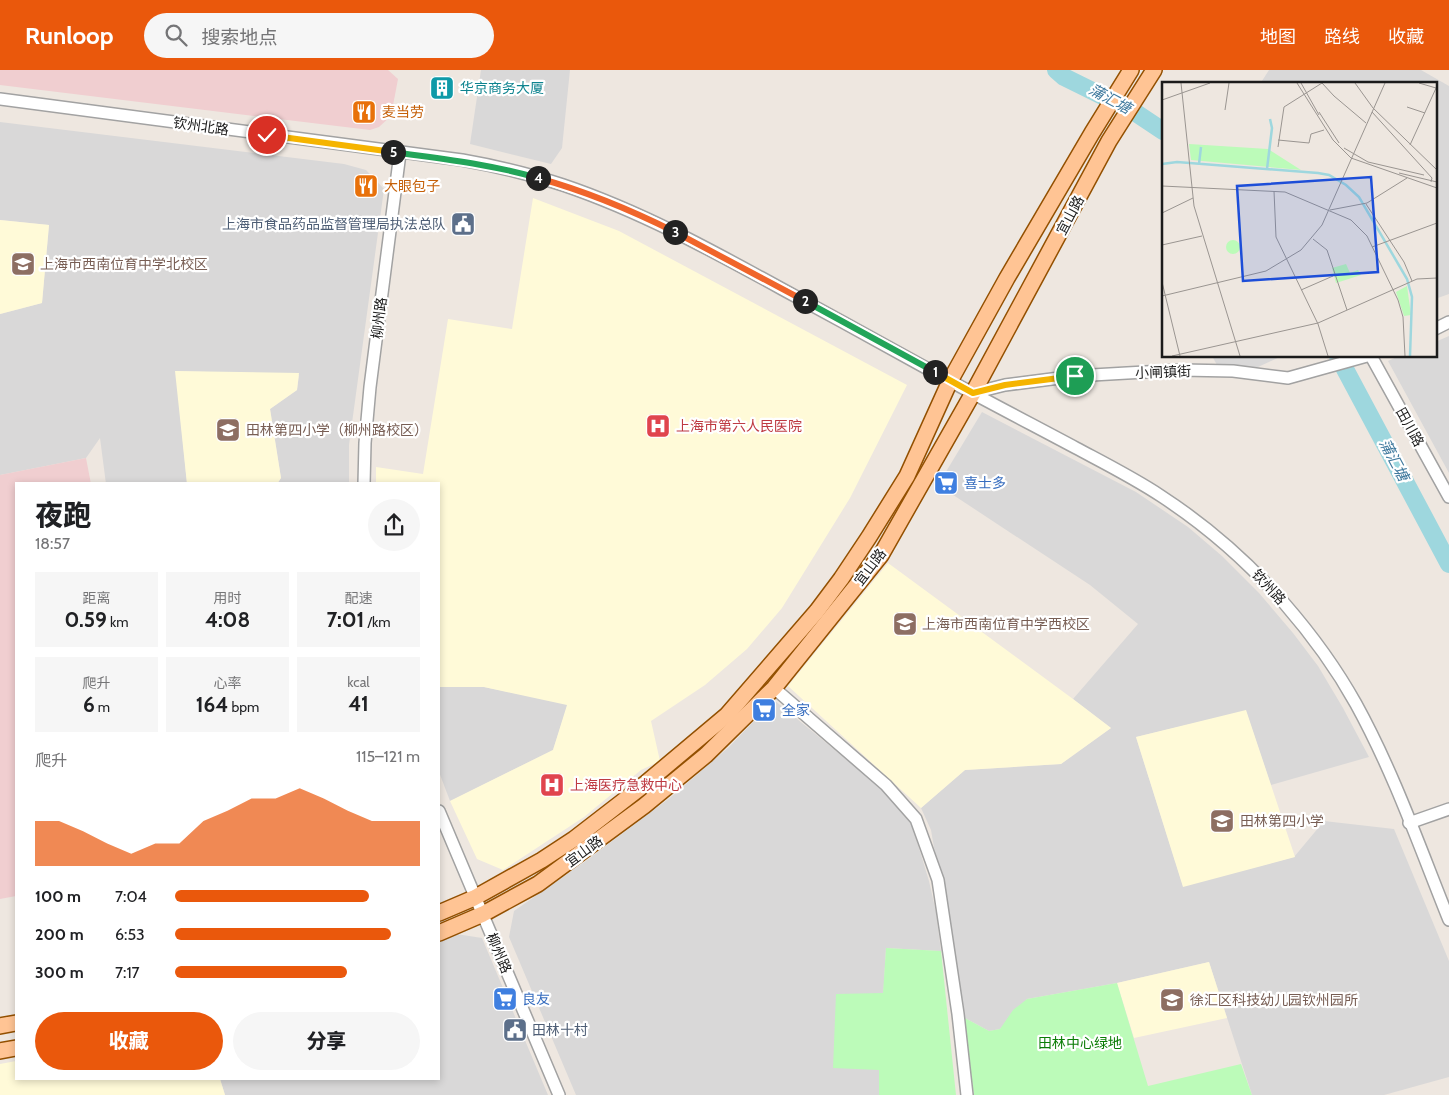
<!DOCTYPE html>
<html lang="zh">
<meta charset="utf-8">
<style>
body{margin:0;font-family:Cabin,"Noto Sans SC",sans-serif;background:#f6f6f6;color:#202124;height:100vh;display:flex;flex-direction:column;font-size:19px;white-space:nowrap}
*{box-sizing:border-box;margin:0}
p{font-size:16px;color:#757577}
.icon{flex:none;width:28px;height:28px;fill:none;stroke:currentColor;stroke-width:2;stroke-linecap:round;stroke-linejoin:round}
.map{position:relative;flex:1;overflow:hidden}
.sheet{position:absolute;left:15px;top:412px;width:425px;height:598px;display:flex;flex-direction:column;background:#fff;border-radius:0px;box-shadow:0 2px 8px #0003}
.sheet>*{flex:none}
.pin{position:absolute;display:grid;place-items:center;width:42px;height:42px;color:#fff;margin:-21px;border:2px solid #fff;border-radius:50%;box-shadow:0 1px 5px #0007}
.km{position:absolute;width:25px;height:25px;margin:-12px;border-radius:50%;background:#222;color:#fff;font-size:14px;line-height:25px;text-align:center}
.round{display:grid;place-items:center;flex:none;width:52px;height:52px;border-radius:26px;background:#f6f6f6}
.summary{display:flex;align-items:center;justify-content:space-between;height:85px;padding:0 20px}
h1{font-size:28px;font-weight:800;line-height:38px}
.stats{display:grid;grid-template-columns:repeat(3,1fr);gap:8px;height:85px;padding:5px 20px}
.stats div{display:grid;align-content:center;border-radius:0px;background:#f6f6f6;text-align:center}
.stats b{font-size:21px;font-weight:800}
.stats small{font-size:14px;font-weight:400}
.stats p{font-size:14px}
.chart{height:140px;padding:10px 20px}
.chart p{display:flex;justify-content:space-between}
.chart svg{width:100%;height:90px;margin-top:5px;fill:#ea580c;opacity:.7}
.action{display:flex;gap:10px;margin-top:auto;padding:10px 20px}
.action a{flex:1;height:58px;border-radius:30px;background:#ea580c;color:#fff;font-size:20px;font-weight:800;line-height:58px;text-align:center}
.action a+a{background:#f6f6f6;color:#202124}
ul{padding:0 20px;list-style:none;font-size:16px}
li{display:grid;grid-template-columns:80px 60px 1fr;align-items:center;height:38px}
li i{height:12px;border-radius:6px;background:#ea580c}
header{display:flex;align-items:center;gap:30px;box-sizing:border-box;height:70px;padding:0 25px;background:#ea580c;color:#fff}
header strong{font-size:24px}
nav{display:flex;gap:28px;margin-inline-start:auto;font-size:18px}
.search{width:350px;height:45px;background:#f6f6f6;display:flex;align-items:center;gap:12px;box-sizing:border-box;padding:0 18px;border-radius:28px;color:#757577;font-size:19px}
.map>svg:first-child{display:block}
.residential{fill:#d9d8d8}
.commercial{fill:#f0ced0}
.education{fill:#fffad8}
.park{fill:#bcfbb9}
.lines{fill:none;stroke-linecap:round;stroke-linejoin:round}
.river{stroke:#9ed7de;stroke-width:18}
.minor-casing{stroke:#a2a2a2;stroke-width:14}
.major-casing{stroke:#935000;stroke-width:18}
.minor{stroke:#fff;stroke-width:11}
.major{stroke:#ffc494;stroke-width:15}
.split-1-casing{stroke:#fff;stroke-width:10}
.split-2-casing{stroke:#fff;stroke-width:10}
.split-3-casing{stroke:#fff;stroke-width:10}
.split-4-casing{stroke:#fff;stroke-width:10}
.split-5-casing{stroke:#fff;stroke-width:10}
.split-6-casing{stroke:#fff;stroke-width:10}
.split-1{stroke:#f5b400;stroke-width:6}
.split-2{stroke:#22a559;stroke-width:6}
.split-3{stroke:#f0652b;stroke-width:6}
.split-4{stroke:#f0652b;stroke-width:6}
.split-5{stroke:#22a559;stroke-width:6}
.split-6{stroke:#f5b400;stroke-width:6}
.labels{text-anchor:middle;dominant-baseline:central;stroke-width:4.5;stroke-linejoin:round;paint-order:stroke}
.culture-label{font-size:14px;fill:#0d838f;stroke:#fff;text-anchor:start}
.food-label{font-size:14px;fill:#c56008;stroke:#fff;text-anchor:start}
.street-label{font-size:14px;fill:#1b1b1b;stroke:#fff}
.service-label{font-size:14px;fill:#4e5e75;stroke:#fff;text-anchor:end}
.education-label{font-size:14px;fill:#785e54;stroke:#fff;text-anchor:start}
.health-label{font-size:14px;fill:#be3a42;stroke:#fff;text-anchor:start}
.shop-label{font-size:14px;fill:#366cbe;stroke:#fff;text-anchor:start}
.park-label{font-size:14px;fill:#0b7c06;stroke:#fff}
.water-label{font-size:15px;font-style:italic;fill:#407a9e;stroke:#fff}
.inset-river{fill:none;stroke:#9ed7de;stroke-width:2.5}
.inset-road{fill:none;stroke:#9a9591;stroke-width:1}
.view{fill:#1d4ed8;fill-opacity:0.15;stroke:#1d4ed8;stroke-width:2.5}
.inset-edge{fill:none;stroke:#1b1b1b;stroke-width:2.5}
</style>
<header>
<strong>Runloop</strong>
<div class="search"><svg class="icon" aria-label="search" viewBox="0 0 24 24"><circle cx="10" cy="10" r="6"/><path d="M15 15l6 6"/></svg>搜索地点</div>
<nav><a>地图</a><a>路线</a><a>收藏</a></nav>
</header>
<div class="map">
<svg width="1449" height="1025" viewBox="0 0 1449 1025">
<rect width="100%" height="100%" fill="#eee7e0"/>
<g class="residential">
<path d="M 481,0 L 570,0 L 562,78 L 551,94 L 470,74 Z"/>
<path d="M 1269,0 L 1421,0 L 1449,16 L 1449,224 L 1435,229 L 1435,14 L 1260,14 Z"/>
<path d="M 0,52 L 344,94 L 366,100 L 384,119 L 349,375 L 349,414 L 277,414 L 281,408 L 270,339 L 297,320 L 299,305 L 176,301 L 187,414 L 106,414 L 100,368 L 86,388 L 0,405 L 0,244 L 42,233 L 49,155 L 0,150 Z"/>
<path d="M 1449,266 L 1449,403 L 1388,291 L 1399,286 L 1435,286 L 1435,272 Z"/>
<path d="M 1212,286 L 1282,286 L 1256,298 L 1217,295 Z"/>
<path d="M 982,342 L 1136,422 L 1188,457 L 1222,486 L 1259,523 L 1293,563 L 1318,596 L 1343,638 L 1369,687 L 1271,715 L 1246,641 L 1136,667 L 1183,816 L 1294,787 L 1324,751 L 1394,759 L 1449,891 L 1449,1007 L 1384,1025 L 1252,1025 L 1209,892 L 1117,913 L 1027,929 L 1000,959 L 989,961 L 963,947 L 931,760 L 921,738 L 965,700 L 1061,694 L 1111,658 L 1073,629 L 1138,554 L 1090,515 L 938,415 Z"/>
<path d="M 439,617 L 484,617 L 568,634 L 553,680 L 450,731 L 439,702 Z"/>
<path d="M 774,630 L 880,717 L 912,755 L 929,811 L 936,842 L 941,881 L 886,878 L 879,1000 L 879,1025 L 576,1025 L 509,867 L 514,841 L 583,793 L 671,727 L 729,677 Z"/>
<path d="M 456,864 L 482,868 L 548,1025 L 225,1025 L 220,1009 L 439,1009 L 439,871 Z"/>
</g>
<g class="commercial">
<path d="M 0,0 L 388,0 L 398,9 L 391,46 L 379,57 L 370,60 L 0,15 Z"/>
<path d="M 86,388 L 91,414 L 16,414 L 16,826 L 0,829 L 0,405 Z"/>
</g>
<g class="education">
<path d="M 533,128 L 619,161 L 907,315 L 850,428 L 782,538 L 747,579 L 705,615 L 651,651 L 660,691 L 641,700 L 584,747 L 503,800 L 477,789 L 450,731 L 553,680 L 567,635 L 484,617 L 439,617 L 439,414 L 376,414 L 376,397 L 423,404 L 448,249 L 512,259 Z"/>
<path d="M 0,150 L 49,155 L 42,233 L 0,244 Z"/>
<path d="M 175,301 L 299,303 L 297,320 L 270,339 L 281,408 L 277,414 L 187,414 Z"/>
<path d="M 888,493 L 1073,629 L 1111,658 L 1061,694 L 965,700 L 921,738 L 788,616 Z"/>
<path d="M 1246,640 L 1295,787 L 1183,817 L 1136,667 Z"/>
<path d="M 1209,892 L 1227,948 L 1134,968 L 1117,913 Z"/>
<path d="M 16,991 L 16,1009 L 220,1009 L 225,1025 L 0,1025 L 0,994 Z"/>
</g>
<g class="park">
<path d="M 886,878 L 941,881 L 956,1025 L 879,1025 L 879,1000 L 833,998 L 836,924 L 883,923 Z"/>
<path d="M 1117,913 L 1148,1016 L 1241,994 L 1252,1025 L 974,1025 L 963,947 L 989,961 L 1000,959 L 1013,940 L 1027,929 Z"/>
</g>
<g class="lines">
<g class="river">
<path d="M 1056,0 L 1064,7 L 1133,41 L 1163,61"/>
<path d="M 1338,286 L 1449,494"/>
</g>
<defs>
<g id="minor">
<path d="M 0,29 L 462,90 C 496,96 530,104 563,115 C 640,141 711,180 782,219 C 834,247 885,275 937,304 C 983,329 1029,353 1076,378 C 1104,393 1134,408 1161,426 C 1207,456 1248,492 1284,533 C 1311,564 1336,598 1356,634 C 1394,703 1420,778 1449,850"/>
<path d="M 1435,259 L 1449,252"/>
<path d="M 1371,286 L 1449,427"/>
<path d="M 973,323 L 1005,315 L 1075,306 L 1127,303 L 1182,300 L 1233,301 L 1288,308 L 1367,286"/>
<path d="M 364,414 L 365,373 L 370,317 L 400,83"/>
<path d="M 774,618 L 886,715 L 916,749 L 938,810 L 958,944 L 967,1025"/>
<path d="M 439,741 L 559,1025"/>
<path d="M 1409,753 L 1449,739"/>
</g>
<g id="major">
<path d="M 439,843 L 474,828 L 542,790 L 574,769 L 640,718 L 727,645 L 817,541 L 841,509 L 869,467 L 907,406 L 950,311 L 1007,208 L 1092,63 L 1131,0"/>
<path d="M 439,863 L 483,844 L 538,814 L 644,736 L 706,685 L 774,618 L 881,485 L 973,323 L 1109,71 L 1154,0"/>
<path d="M 0,956 L 16,953"/>
<path d="M 0,981 L 16,978"/>
</g>
</defs>
<use href="#minor" class="minor-casing"/>
<use href="#major" class="major-casing"/>
<use href="#minor" class="minor"/>
<use href="#major" class="major"/>
</g>
<g class="lines">
<defs>
<path id="split-1" d="M 935,302 L 973,323 L 1005,315 L 1075,306"/>
<path id="split-2" d="M 805,231 L 935,302"/>
<path id="split-3" d="M 675,162 L 805,231"/>
<path id="split-4" d="M 538,108 C 585,121 631,140 675,162"/>
<path id="split-5" d="M 393,82 C 442,89 490,94 538,108"/>
<path id="split-6" d="M 267,65 L 393,82"/>
</defs>
<use href="#split-1" class="split-1-casing"/>
<use href="#split-2" class="split-2-casing"/>
<use href="#split-3" class="split-3-casing"/>
<use href="#split-4" class="split-4-casing"/>
<use href="#split-5" class="split-5-casing"/>
<use href="#split-6" class="split-6-casing"/>
<use href="#split-1" class="split-1"/>
<use href="#split-2" class="split-2"/>
<use href="#split-3" class="split-3"/>
<use href="#split-4" class="split-4"/>
<use href="#split-5" class="split-5"/>
<use href="#split-6" class="split-6"/>
</g>
<defs>
<symbol id="building-square" viewBox="-11 -11 22 22"><rect x="-9" y="-9" width="18" height="18" rx="4" fill="#0f9aa8" stroke="#fff"/><path d="M-4-6H4V6H1V3H-1V6H-4ZM-2.5-4.3h1.7v1.8h-1.7ZM.8-4.3h1.7v1.8H.8ZM-2.5-1h1.7V.8h-1.7ZM.8-1h1.7V.8H.8Z" fill="#fff"/></symbol>
<symbol id="restaurant-square" viewBox="-11 -11 22 22"><rect x="-9" y="-9" width="18" height="18" rx="4" fill="#e8710a" stroke="#fff"/><path d="M-5-6h1v4h1v-4h1v4h1v-4h1v5L-1.5 .5V6h-2V.5L-5-1ZM5-6V6H3V1.5H1.5Q1.5-4 5-6Z" fill="#fff"/></symbol>
<symbol id="civic-square" viewBox="-11 -11 22 22"><rect x="-9" y="-9" width="18" height="18" rx="4" fill="#5c6f8a" stroke="#fff"/><path d="M-.6-6.5H3V-4.5H.6V-3L4-1V1h2V6H-6V1h2V-1L-.6-3ZM-1.2 2.5V6h2.4V2.5Z" fill="#fff"/></symbol>
<symbol id="school-square" viewBox="-11 -11 22 22"><rect x="-9" y="-9" width="18" height="18" rx="4" fill="#8d6e63" stroke="#fff"/><path d="M0-5L7-2L0 1L-7-2ZM-4 1L0 2.5L4 1V4Q0 6-4 4Z" fill="#fff"/></symbol>
<symbol id="hospital-square" viewBox="-11 -11 22 22"><rect x="-9" y="-9" width="18" height="18" rx="4" fill="#e0444e" stroke="#fff"/><path d="M-5-5h3v3.5h4V-5h3V5h-3V1.5h-4V5h-3Z" fill="#fff"/></symbol>
<symbol id="supermarket-square" viewBox="-11 -11 22 22"><rect x="-9" y="-9" width="18" height="18" rx="4" fill="#3f7fe0" stroke="#fff"/><path d="M-6-5.5h2.5l.6 2H6L4.5 2H-2.5L-4.4-4H-6ZM-1.5 3.2a1.3 1.3 0 1 0 .1 0ZM3 3.2a1.3 1.3 0 1 0 .1 0Z" fill="#fff"/></symbol>
</defs>
<g fill-rule="evenodd">
<use href="#building-square" x="428" y="4" width="28" height="28"/>
<use href="#restaurant-square" x="350" y="28" width="28" height="28"/>
<use href="#restaurant-square" x="352" y="102" width="28" height="28"/>
<use href="#civic-square" x="449" y="140" width="28" height="28"/>
<use href="#school-square" x="9" y="180" width="28" height="28"/>
<use href="#hospital-square" x="644" y="342" width="28" height="28"/>
<use href="#school-square" x="214" y="346" width="28" height="28"/>
<use href="#supermarket-square" x="932" y="399" width="28" height="28"/>
<use href="#school-square" x="891" y="540" width="28" height="28"/>
<use href="#supermarket-square" x="750" y="626" width="28" height="28"/>
<use href="#hospital-square" x="538" y="701" width="28" height="28"/>
<use href="#school-square" x="1208" y="737" width="28" height="28"/>
<use href="#supermarket-square" x="491" y="915" width="28" height="28"/>
<use href="#school-square" x="1158" y="916" width="28" height="28"/>
<use href="#civic-square" x="501" y="946" width="28" height="28"/>
</g>
<g class="labels">
<g class="culture-label">
<text x="460" y="18">华京商务大厦</text>
</g>
<g class="food-label">
<text x="382" y="42">麦当劳</text>
<text x="384" y="116">大眼包子</text>
</g>
<g class="street-label">
<text transform="translate(201 56) rotate(8)">钦州北路</text>
<text transform="translate(1070 145) rotate(-62)">宜山路</text>
<text transform="translate(379 248) rotate(-83)">柳州路</text>
<text transform="translate(1163 302) rotate(-2)">小闸镇街</text>
<text transform="translate(1410 357) rotate(61)">田川路</text>
<text transform="translate(870 497) rotate(-53)">宜山路</text>
<text transform="translate(1269 517) rotate(47)">钦州路</text>
<text transform="translate(584 781) rotate(-36)">宜山路</text>
<text transform="translate(499 883) rotate(67)">柳州路</text>
</g>
<g class="service-label">
<text x="446" y="154">上海市食品药品监督管理局执法总队</text>
<text x="532" y="960" text-anchor="start">田林十村</text>
</g>
<g class="education-label">
<text x="40" y="194">上海市西南位育中学北校区</text>
<text x="246" y="360">田林第四小学（柳州路校区）</text>
<text x="922" y="554">上海市西南位育中学西校区</text>
<text x="1240" y="751">田林第四小学</text>
<text x="1190" y="930">徐汇区科技幼儿园钦州园所</text>
</g>
<g class="health-label">
<text x="676" y="356">上海市第六人民医院</text>
<text x="570" y="715">上海医疗急救中心</text>
</g>
<g class="shop-label">
<text x="964" y="413">喜士多</text>
<text x="782" y="640">全家</text>
<text x="522" y="929">良友</text>
</g>
<g class="park-label">
<text x="1080" y="973">田林中心绿地</text>
</g>
<g class="water-label">
<text transform="translate(1110 29) rotate(28)">蒲汇塘</text>
<text transform="translate(1394 390) rotate(62)">蒲汇塘</text>
</g>
</g>
<g transform="translate(1162 12)">
<rect width="275" height="275" fill="#eee7e0"/>
<path d="M 27,62 L 106,67 L 139,88 L 29,78 ZM64 165a7 7 0 1 1 14 0a7 7 0 1 1-14 0ZM 184,182 L 188,191 L 196,188 L 199,193 L 174,201 L 170,186 ZM 245,204 L 249,233 L 242,234 L 234,210 Z" fill="#bcfbb9"/>
<path class="inset-river" d="M 0,82 L 15,80 L 156,91 L 167,93 L 184,103 L 197,115 L 245,197 L 250,215 L 248,274M 37,82 L 39,65M 105,87 L 110,46 L 108,37"/>
<path class="inset-road" d="M 19,1 L 32,124 L 78,274M 135,1 L 171,58 L 189,76 L 275,106M 139,1 L 157,33M 160,1 L 172,14 L 204,41M 193,1 L 211,26 L 275,88M 257,1 L 274,6M 0,18 L 48,1M 245,25 L 263,31M 63,28 L 67,1M 157,30 L 177,61M 210,30 L 270,96 L 269,100M 116,58 L 147,61 L 149,52 L 162,48M 248,63 L 275,4M 116,65 L 122,25 L 160,1M 182,66 L 206,80 L 262,93M 237,91 L 275,100M 0,104 L 123,110 L 189,138 L 205,154 L 236,218 L 241,235 L 243,274M 112,109 L 114,155 L 156,242 L 166,274M 204,122 L 242,180 L 250,199M 168,128 L 205,121 L 245,96M 0,131 L 31,116M 151,157 L 165,168 L 185,228M 0,163 L 40,154M 210,165 L 275,141M 0,200 L 18,274M 139,208 L 171,194M 0,214 L 104,189 L 139,168 L 160,143 L 223,1M 10,274 L 156,241 L 255,197 L 275,196"/>
<path class="view" d="M 209,95 L 216,190 L 81,199 L 75,104 Z"/>
<rect width="275" height="275" class="inset-edge"/>
</g>
</svg>
<div class="pin" style="left:1075px;top:306px;background:#1e9e55"><svg class="icon" aria-label="arrive" viewBox="0 0 24 24"><path d="M6 21V4h12l-3 4 3 4H6"/></svg></div>
<div class="pin" style="left:267px;top:65px;background:#d93025"><svg class="icon" aria-label="check" viewBox="0 0 24 24"><path d="M5 12l5 5 9-10"/></svg></div>
<b class="km" style="left:935px;top:302px">1</b>
<b class="km" style="left:805px;top:231px">2</b>
<b class="km" style="left:675px;top:162px">3</b>
<b class="km" style="left:538px;top:108px">4</b>
<b class="km" style="left:393px;top:82px">5</b>
<section class="sheet">
<div class="summary"><div><h1>夜跑</h1><p>18:57</p></div><a class="round"><svg class="icon" aria-label="share" viewBox="0 0 24 24"><path d="M12 15V3M7 8l5-5 5 5M5 13v7h14v-7"/></svg></a></div>
<div class="stats">
<div><p>距离</p><b>0.59<small> km</small></b></div>
<div><p>用时</p><b>4:08</b></div>
<div><p>配速</p><b>7:01<small> /km</small></b></div>
</div>
<div class="stats">
<div><p>爬升</p><b>6<small> m</small></b></div>
<div><p>心率</p><b>164<small> bpm</small></b></div>
<div><p>kcal</p><b>41</b></div>
</div>
<div class="chart"><p><span>爬升</span>115–121 m</p>
<svg viewBox="0 0 160 44" preserveAspectRatio="none"><path d="M0 44V22L10 22L20 27L30 33L40 38L50 33L60 33L70 22L80 17L90 11L100 11L110 6L120 11L130 17L140 22L150 22L160 22V44z"/></svg>
</div>
<ul>
<li><b>100 m</b>7:04<i style="width:79%"></i></li>
<li><b>200 m</b>6:53<i style="width:88%"></i></li>
<li><b>300 m</b>7:17<i style="width:70%"></i></li>
</ul>
<div class="action"><a>收藏</a><a>分享</a></div>
</section>
</div>
